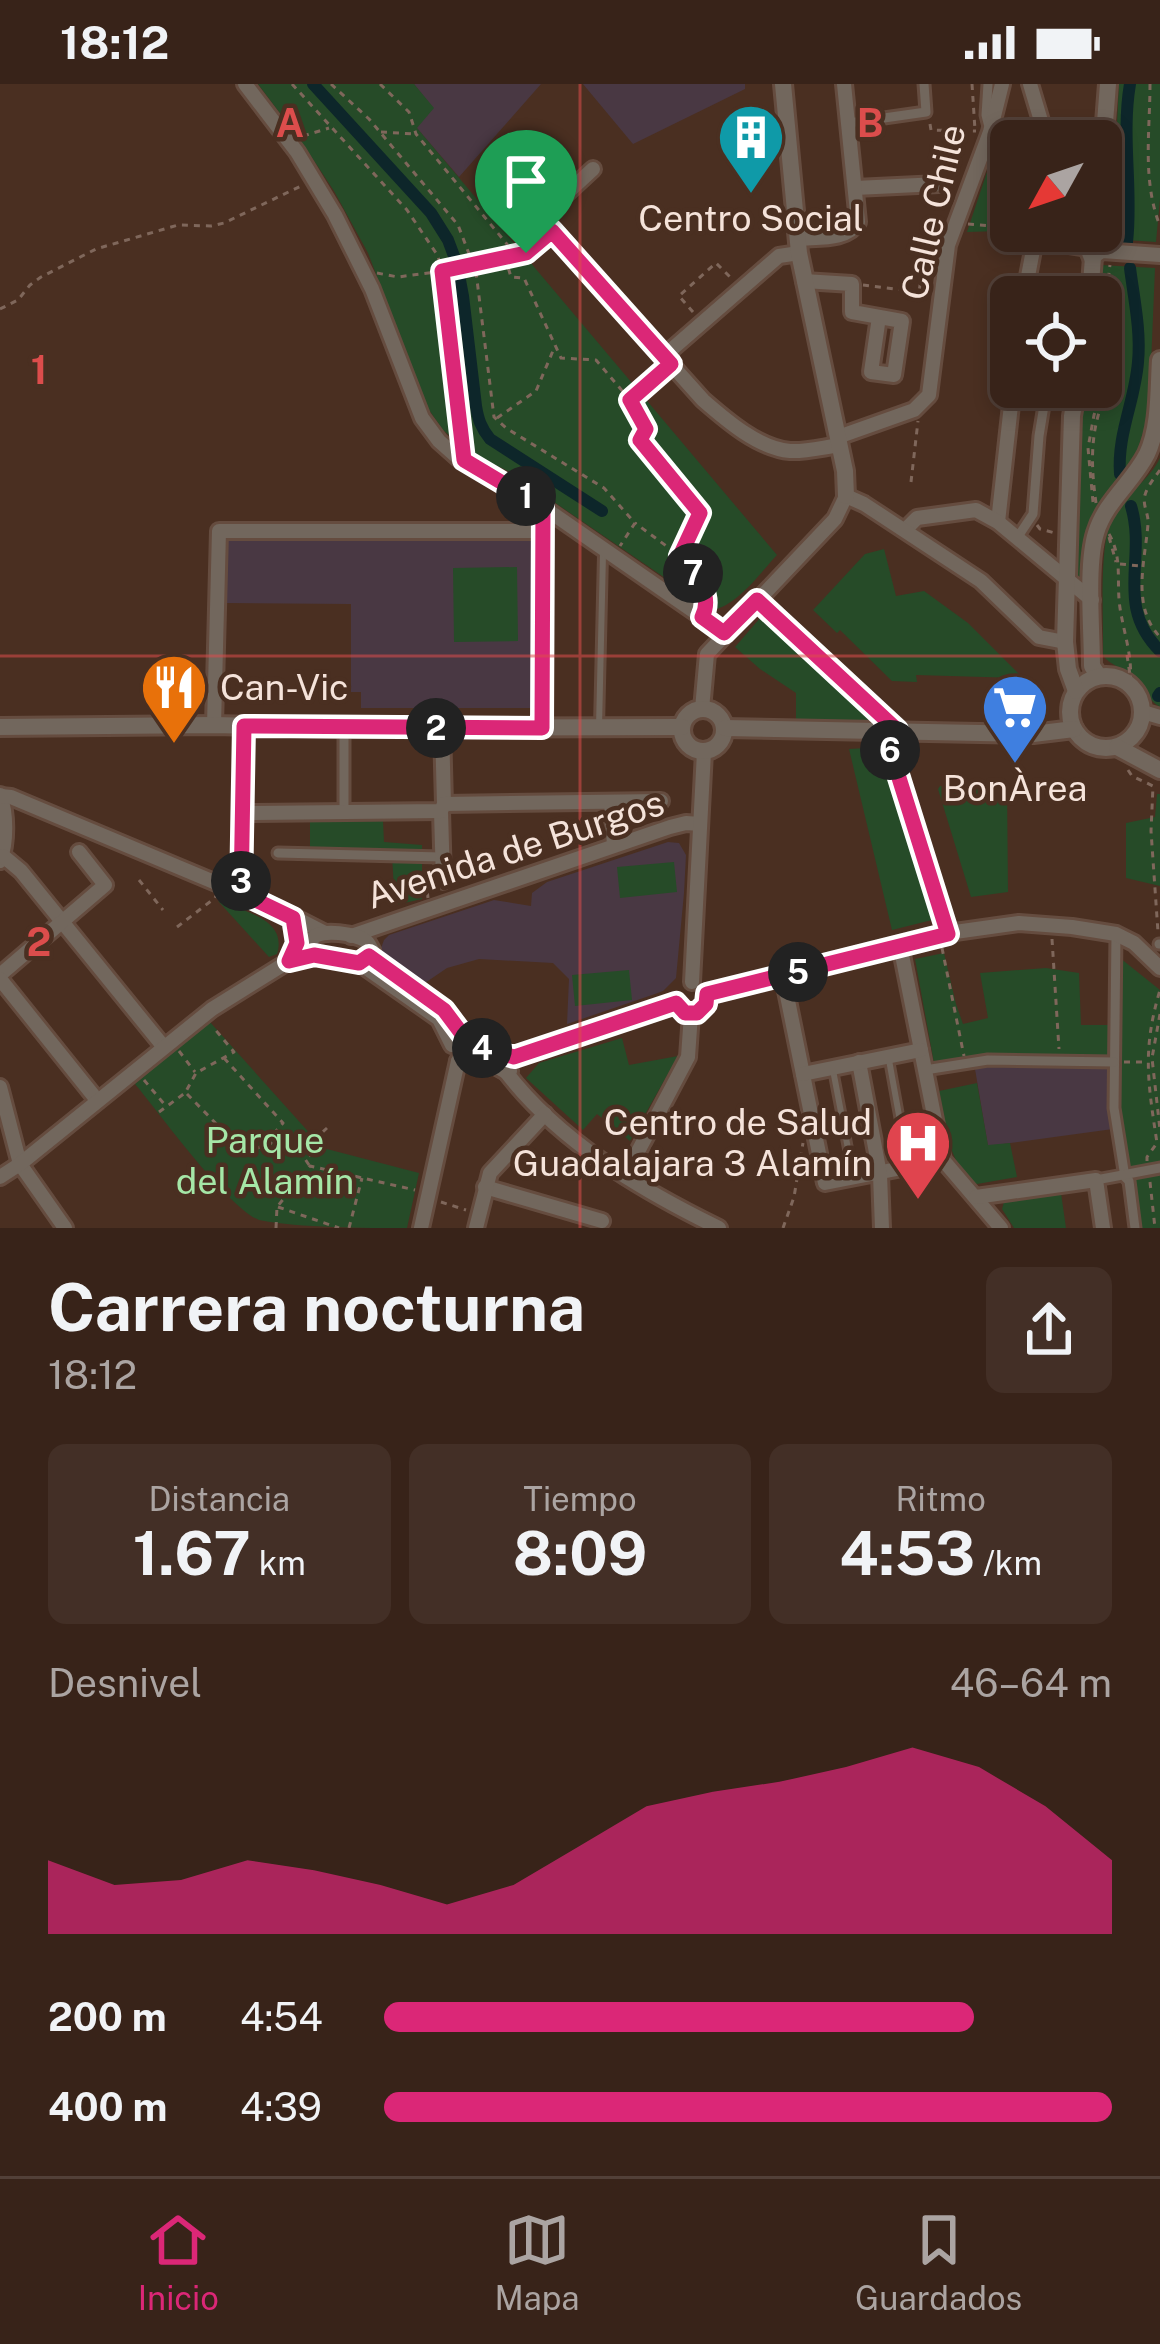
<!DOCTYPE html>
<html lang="es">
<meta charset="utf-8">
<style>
body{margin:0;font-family:"Public Sans",sans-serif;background:#432f26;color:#f1f3f6;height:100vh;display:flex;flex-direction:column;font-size:45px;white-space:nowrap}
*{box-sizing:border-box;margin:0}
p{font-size:39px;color:#aba4a2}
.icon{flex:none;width:66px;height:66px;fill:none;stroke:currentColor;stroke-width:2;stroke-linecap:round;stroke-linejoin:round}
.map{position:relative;height:1144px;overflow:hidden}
.details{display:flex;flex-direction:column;background:#382319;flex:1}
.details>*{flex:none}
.needle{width:78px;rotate:230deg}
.controls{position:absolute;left:990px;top:36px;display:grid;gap:24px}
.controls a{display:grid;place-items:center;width:132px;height:132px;border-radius:18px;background:#382319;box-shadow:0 6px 18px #0003,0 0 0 3px #524038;font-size:60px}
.pin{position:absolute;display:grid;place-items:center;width:102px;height:102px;color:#fff;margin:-123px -51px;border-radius:50% 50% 50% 0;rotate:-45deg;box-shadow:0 0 12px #0007}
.pin .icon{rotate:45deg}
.km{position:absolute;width:60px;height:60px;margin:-30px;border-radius:50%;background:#222;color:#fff;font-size:33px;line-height:60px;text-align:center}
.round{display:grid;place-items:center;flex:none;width:126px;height:126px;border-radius:18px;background:#432f26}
.overview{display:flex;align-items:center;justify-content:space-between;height:204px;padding:0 48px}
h1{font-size:66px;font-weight:700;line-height:90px}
.stats{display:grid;grid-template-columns:repeat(3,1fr);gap:18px;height:204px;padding:12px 48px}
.stats div{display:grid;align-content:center;border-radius:18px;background:#432f26;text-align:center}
.stats b{font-size:60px;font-weight:700}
.stats small{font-size:33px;font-weight:400}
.stats p{font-size:33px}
.chart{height:336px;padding:24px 48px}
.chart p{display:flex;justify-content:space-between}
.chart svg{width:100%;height:216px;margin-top:12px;fill:#db2777;opacity:.7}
ul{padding:0 48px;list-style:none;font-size:39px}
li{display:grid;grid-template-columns:192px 144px 1fr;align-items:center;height:90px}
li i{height:30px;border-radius:15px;background:#db2777}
.status{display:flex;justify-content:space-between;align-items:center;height:84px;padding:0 60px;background:#382319;direction:ltr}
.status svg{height:33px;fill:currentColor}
.dock{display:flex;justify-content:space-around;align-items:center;height:168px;border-top:3px solid #524038;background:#382319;font-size:33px;color:#aba4a2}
.dock a{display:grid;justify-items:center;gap:6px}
.dock .current{color:#db2777}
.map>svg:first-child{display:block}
.education{fill:#493843}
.green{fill:#264b28}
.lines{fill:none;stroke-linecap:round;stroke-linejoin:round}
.canal{stroke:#0d262a;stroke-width:12}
.service-casing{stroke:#654c3f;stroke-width:12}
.pedestrian-casing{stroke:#654c3f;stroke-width:15}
.minor-casing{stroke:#654c3f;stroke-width:20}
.tertiary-casing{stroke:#654c3f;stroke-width:22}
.path{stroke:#7f675b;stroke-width:3;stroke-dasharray:6 6;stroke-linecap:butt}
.service{stroke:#72675d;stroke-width:6}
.pedestrian{stroke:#72675d;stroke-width:9}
.minor{stroke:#72675d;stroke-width:14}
.tertiary{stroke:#72675d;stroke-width:16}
.route-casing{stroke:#fff;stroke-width:24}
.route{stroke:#db2777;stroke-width:15}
.grid{fill:none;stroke:#dc4d4c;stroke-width:3;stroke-opacity:0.55}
.labels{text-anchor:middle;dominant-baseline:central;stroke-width:9;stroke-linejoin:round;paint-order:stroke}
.street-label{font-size:36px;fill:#f5e3da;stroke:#4a2f21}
.poi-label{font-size:36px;fill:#f5e3da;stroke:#4a2f21}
.park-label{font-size:36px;fill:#a5e7a7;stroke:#4a2f21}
.grid-label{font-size:39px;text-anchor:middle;font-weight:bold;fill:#dc4d4c;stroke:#4a2f21;stroke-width:9;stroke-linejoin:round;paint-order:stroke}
</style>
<div class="status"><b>18:12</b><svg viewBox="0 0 49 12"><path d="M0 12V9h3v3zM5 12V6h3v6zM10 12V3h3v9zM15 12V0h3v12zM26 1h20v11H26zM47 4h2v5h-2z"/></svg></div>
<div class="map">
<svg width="1160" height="1144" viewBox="0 0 1160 1144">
<rect width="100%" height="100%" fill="#4a2f21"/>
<g class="education">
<path d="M 414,0 L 541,0 L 459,93 L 416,43 L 433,24 Z"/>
<path d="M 583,0 L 745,0 L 745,5 L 633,60 Z"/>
<path d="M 224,456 L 531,457 L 531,624 L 361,624 L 361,608 L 351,608 L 351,520 L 224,519 Z"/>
<path d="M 668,758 L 679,759 L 686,771 L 684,809 L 676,894 L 663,907 L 655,910 L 567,940 L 569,895 L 553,879 L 479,875 L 447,884 L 422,901 L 380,867 L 384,856 L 389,851 L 494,816 L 531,822 L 532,809 L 547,798 Z"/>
<path d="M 1052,981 L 1111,983 L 1113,1045 L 988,1062 L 975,985 L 990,982 Z"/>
</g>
<g class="green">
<path d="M 258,0 L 414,0 L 434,24 L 417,44 L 777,471 C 760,489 737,522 712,526 L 510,388 L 470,369 L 443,346 L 427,323 L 368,169 L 334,107 L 303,60 Z"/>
<path d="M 1119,0 L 1160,0 L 1160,115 L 1156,158 L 1111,155 Z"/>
<path d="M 989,82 L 1003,84 L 1001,147 L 967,148 Z"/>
<path d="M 1100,181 L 1155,184 L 1149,329 L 1136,371 L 1097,427 L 1084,497 L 1076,490 L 1079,361 L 1086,303 L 1101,303 L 1101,213 L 1097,213 Z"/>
<path d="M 1160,374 L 1160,623 C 1146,615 1143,600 1130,590 C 1120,583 1111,581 1103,572 C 1104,539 1098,459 1113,432 C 1125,410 1149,397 1160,374 Z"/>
<path d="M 884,465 L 896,512 L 924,507 L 968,539 L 1032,603 L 1019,603 L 1019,594 L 916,591 L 917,598 L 892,597 L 840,546 L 837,549 L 813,526 L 865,470 Z"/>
<path d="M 517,483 L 518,557 L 454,558 L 453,484 Z"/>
<path d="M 767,526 L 890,640 L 796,635 L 796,609 L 760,585 L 735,563 Z"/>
<path d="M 883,663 L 936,835 L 892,846 L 849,665 Z"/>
<path d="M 940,702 L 1007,702 L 1008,808 L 971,813 L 938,705 Z"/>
<path d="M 1157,710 L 1160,710 L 1160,802 L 1126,794 L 1126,739 L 1155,733 Z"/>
<path d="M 383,737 L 384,758 L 422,761 L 422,815 L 395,821 L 392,772 L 310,771 L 310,738 Z"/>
<path d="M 674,778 L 677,808 L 620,814 L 617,783 Z"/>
<path d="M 218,817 C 243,827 288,835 277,870 L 269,873 Z"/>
<path d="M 944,869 L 956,920 L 963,940 L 988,934 L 980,889 L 1046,884 L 1079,889 L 1081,941 L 1113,941 L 1110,981 L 990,981 L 936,990 L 915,875 Z"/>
<path d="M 1120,874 L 1160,906 L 1160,1144 L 1138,1144 L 1127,1095 L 1117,1017 Z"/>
<path d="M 629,886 L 632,916 L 575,922 L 572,891 Z"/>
<path d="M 209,937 L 323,1064 L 419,1089 L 407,1144 C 362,1144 302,1144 259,1136 C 228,1124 160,1030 135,1000 Z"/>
<path d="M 622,954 L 629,981 L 678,972 L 630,1057 L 597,1030 L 583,1046 L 526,994 L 539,979 Z"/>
<path d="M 977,999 L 988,1061 L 1010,1059 L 1017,1093 L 977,1100 C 947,1082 946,1038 939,1007 Z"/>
<path d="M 1061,1109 L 1066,1144 L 1014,1144 L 1002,1125 L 1004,1118 Z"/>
</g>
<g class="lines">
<g class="canal">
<path d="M 313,0 L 431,129 L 448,156 L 457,180 L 463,212 L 476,322 C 478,335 481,344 490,355 L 602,427"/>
<path d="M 1127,158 C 1133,105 1121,53 1130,0"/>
<path d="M 1120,390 C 1117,350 1135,317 1138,278 C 1141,247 1134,215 1130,184"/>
<path d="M 1131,422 C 1147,475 1114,521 1160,567"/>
<path d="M 1158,612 L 1160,609"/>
</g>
<defs>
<g id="service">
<path d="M 599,643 L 603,470"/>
<path d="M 889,976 L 908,1081"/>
<path d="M 833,986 L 853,1091"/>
</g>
<g id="pedestrian">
<path d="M 988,0 L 986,31 L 989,43"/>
<path d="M 849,39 L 926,28 L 924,0"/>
<path d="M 1017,454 L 1033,430 L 1039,352 L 1047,303"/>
<path d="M 806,562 L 895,644"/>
<path d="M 344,644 L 344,728"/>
<path d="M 885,648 L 948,849"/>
<path d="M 243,734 L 244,642"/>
<path d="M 278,769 L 442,773"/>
<path d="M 1116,850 L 1114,1024 L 1125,1093 L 1129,1097 L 1135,1144"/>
<path d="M 1159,860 L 1160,860"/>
<path d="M 925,986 L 988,976 L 1114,978"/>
<path d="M 1096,1096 L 1160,1084"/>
</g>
<g id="minor">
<path d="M 245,0 L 297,68 L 335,131 L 372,205 L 422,334 L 439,357 L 457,373 L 543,423 L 725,549"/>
<path d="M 1030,0 L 1047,57"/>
<path d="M 593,85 L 540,134 L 703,316 C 726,336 758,364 790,367 C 806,368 824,363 840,361"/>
<path d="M 855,104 L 939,100"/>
<path d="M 1080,147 L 1091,174 L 1102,167 L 1160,171"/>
<path d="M 798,155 C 818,153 847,157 858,138 L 844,0"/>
<path d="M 804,197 L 852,200 L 852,228 L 902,237 L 894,291 L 871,288 L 879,233"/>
<path d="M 1024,213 L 1034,161 L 1044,157 L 1087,164"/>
<path d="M 664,272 L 779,172 L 799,169"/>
<path d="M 838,353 L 914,326 L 929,311 L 948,161 L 990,48 L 1002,0"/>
<path d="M 998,438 L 1013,303"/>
<path d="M 905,446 L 917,434 L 976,426 L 998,438 L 1092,516"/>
<path d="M 702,625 L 707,570 L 835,435 L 846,412 L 864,420 L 981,497 L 1039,553 L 1065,558"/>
<path d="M 1143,628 L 1160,633"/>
<path d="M 214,641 L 219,447 L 543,447"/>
<path d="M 442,644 L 444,720"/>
<path d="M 541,644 L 543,423"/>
<path d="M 0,711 C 7,729 7,759 0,777"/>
<path d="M 1,712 L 11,713 L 276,824 L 325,849"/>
<path d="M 611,718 L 614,761"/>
<path d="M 441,727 L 443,797"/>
<path d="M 3,772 L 21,787 L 163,962"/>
<path d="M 241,809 L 243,734 L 246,729 L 441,727 L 444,720 L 661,717"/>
<path d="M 351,852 L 670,743 L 686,739 L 700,740"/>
<path d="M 900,861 L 943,1076 L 1001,1144"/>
<path d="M 369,872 L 444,926 L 465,954"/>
<path d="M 289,877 L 297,859 L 293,834"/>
<path d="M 359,879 L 439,935 L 452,961"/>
<path d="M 783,892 L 825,1099 L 943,1076"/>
<path d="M 0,895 L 1,890 L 105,801 L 79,768"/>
<path d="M 0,895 L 97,1016"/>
<path d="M 692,898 L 704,668"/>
<path d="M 707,910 L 948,849 L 1019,839 L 1072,843 L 1116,850 L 1134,859 L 1160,884"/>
<path d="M 461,956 L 465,954 L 476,962 L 514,973"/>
<path d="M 514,973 L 677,919"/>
<path d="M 458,977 L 488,978 L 506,988 L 510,987"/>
<path d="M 859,978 L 880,1090 L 882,1144"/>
<path d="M 506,988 C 560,1058 641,1106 719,1144"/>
<path d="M 803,990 L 921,966"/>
<path d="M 0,1003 L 20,1080 L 65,1144"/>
<path d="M 625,1092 L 688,973 L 691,930"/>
<path d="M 0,1093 L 20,1080 L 212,925 L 289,877 L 314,871 L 359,879 L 364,877 L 372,866 C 370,863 369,859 366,857 C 357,850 321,844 313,854 C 311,857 311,861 310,864 L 314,871"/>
<path d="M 485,1103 L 602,1137"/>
<path d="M 976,1113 L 1096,1096 L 1103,1144"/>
<path d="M 421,1144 L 458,977"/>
<path d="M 476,1144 L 490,1089 L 545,1030"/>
</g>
<g id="tertiary">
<path d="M 783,0 L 799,169 L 845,387 L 846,412"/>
<path d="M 1101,90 L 1108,0"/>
<path d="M 1090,213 L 1095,147"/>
<path d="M 1098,591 L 1092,582 C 1092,546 1086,481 1096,449 C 1105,418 1133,398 1147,370 C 1160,342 1158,306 1160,276"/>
<circle cx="1106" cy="628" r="36"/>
<path d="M 1076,607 L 1068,585 L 1065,558 L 1072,332 L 1077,303"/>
<circle cx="703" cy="646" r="21"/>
<path d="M 0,643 L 214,641 L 338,644 L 682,643"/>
<path d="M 725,644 L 1033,650 L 1074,645"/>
<path d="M 1117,663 L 1160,686"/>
</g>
</defs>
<use href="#service" class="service-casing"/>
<use href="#pedestrian" class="pedestrian-casing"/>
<use href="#minor" class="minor-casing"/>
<use href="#tertiary" class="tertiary-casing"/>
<g class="path">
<path d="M 292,0 L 407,126 L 438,172 L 446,206 L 462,363"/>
<path d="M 331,0 L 369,35 L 458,141 L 476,188 L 494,333 L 506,344 L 604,404 L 635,439 L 620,462"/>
<path d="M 380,0 L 409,28 L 416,50 L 516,171"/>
<path d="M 972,0 L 975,46"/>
<path d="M 1150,0 C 1150,48 1142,96 1160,142"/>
<path d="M 930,40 L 931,46 L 976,47"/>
<path d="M 381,48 L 414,50"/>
<path d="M 303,52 L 329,44"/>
<path d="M 968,140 L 994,142 L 1021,155"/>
<path d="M 505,173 L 511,193 L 524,194 L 561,274 L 596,276 L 630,316 L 661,289"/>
<path d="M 377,189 L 398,193 L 443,187 L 526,169 L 540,157"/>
<path d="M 863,201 L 919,208 L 923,182 L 932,184"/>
<path d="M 0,225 L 18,216 L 30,201 L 41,193 L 96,165 L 178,141 L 211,142 L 224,139 L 303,101"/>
<path d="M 693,228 L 679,212 L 716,179 L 731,194"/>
<path d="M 631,317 L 647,345 L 641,356 L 700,429 L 680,472 L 635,439"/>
<path d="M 497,334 L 536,307 L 555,262"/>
<path d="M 1160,386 C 1155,393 1147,403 1145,411 C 1142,421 1149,430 1148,440 C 1145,478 1131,522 1160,553"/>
<path d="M 911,398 L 918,337"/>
<path d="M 1093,418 L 1088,364 L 1094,331 L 1113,277 L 1113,242 L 1105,204"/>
<path d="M 1096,419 C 1092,390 1090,361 1098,332 C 1103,314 1113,296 1115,277 C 1121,244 1104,214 1110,181"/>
<path d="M 1037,441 L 1040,445 L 1055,449"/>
<path d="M 1109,450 C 1123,474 1116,498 1120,524 C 1124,550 1133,573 1130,600"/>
<path d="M 1109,453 L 1116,478"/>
<path d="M 681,474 L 702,501 L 706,523"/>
<path d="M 1120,480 L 1141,482"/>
<path d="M 769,527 L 797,553"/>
<path d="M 1127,571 L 1130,591"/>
<circle cx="1105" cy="628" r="34"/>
<path d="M 1128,686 L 1132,692 L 1153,702 L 1151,747 L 1158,848"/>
<path d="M 139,796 L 163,826"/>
<path d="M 428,814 L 426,797 L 429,797"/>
<path d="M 177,843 L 215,814 L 217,810"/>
<path d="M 1052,855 L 1059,965"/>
<path d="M 942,864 L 964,972"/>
<path d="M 1160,930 L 1152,974 L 1160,1046"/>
<path d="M 179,967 L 195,988"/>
<path d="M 224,974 L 283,1039 L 269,1055"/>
<path d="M 1124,978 L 1145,978"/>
<path d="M 144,996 L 165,1021"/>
<path d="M 187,1010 L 242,1066 L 251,1069 L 268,1057 L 275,1062"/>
<path d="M 159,1028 L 185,1009 L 196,989 L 234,968 L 213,943"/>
<path d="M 1147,1077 L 1147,1073 L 1157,1059 C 1148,999 1142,966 1160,906"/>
<path d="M 309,1081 L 305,1075 L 315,1067 L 309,1060 L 327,1044"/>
<path d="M 1150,1098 L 1155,1144"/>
<path d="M 441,1118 L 466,1126"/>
<path d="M 278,1123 L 339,1144"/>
<path d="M 276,1144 L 277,1123 L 310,1082 L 415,1106"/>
<path d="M 349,1144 L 362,1094"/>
<path d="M 783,1144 L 794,1113 L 803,1059"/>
</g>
<use href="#service" class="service"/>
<use href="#pedestrian" class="pedestrian"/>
<use href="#minor" class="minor"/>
<use href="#tertiary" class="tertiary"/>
</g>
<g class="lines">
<defs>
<path id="route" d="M 552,147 L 671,280 L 630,316 L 646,345 L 640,356 L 700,429 L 680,472 C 694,490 714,510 702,533 L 724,549 L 757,516 L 897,646 L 884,646 L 948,850 L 707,910 L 706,920 L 697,929 L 685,929 L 676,919 L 514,973 L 476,962 L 465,954 L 444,926 L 369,872 L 359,879 L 314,871 L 289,877 L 297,859 L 293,834 L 241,809 L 244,642 L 542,644 L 543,423 L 464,376 L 442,187 L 526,169 Z"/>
</defs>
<use href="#route" class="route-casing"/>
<use href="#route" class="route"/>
</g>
<path class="grid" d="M 580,0 L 580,1144M 0,572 L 1160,572"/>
<defs>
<symbol id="building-pin" viewBox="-11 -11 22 30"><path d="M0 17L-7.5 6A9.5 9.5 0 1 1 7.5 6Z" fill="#0f9aa8" stroke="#4a2f21"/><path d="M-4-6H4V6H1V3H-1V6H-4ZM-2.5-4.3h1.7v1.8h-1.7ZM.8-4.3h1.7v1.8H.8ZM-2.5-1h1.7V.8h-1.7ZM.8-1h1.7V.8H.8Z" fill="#fff"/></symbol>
<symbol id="restaurant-pin" viewBox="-11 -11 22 30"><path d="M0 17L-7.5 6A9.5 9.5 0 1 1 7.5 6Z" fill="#e8710a" stroke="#4a2f21"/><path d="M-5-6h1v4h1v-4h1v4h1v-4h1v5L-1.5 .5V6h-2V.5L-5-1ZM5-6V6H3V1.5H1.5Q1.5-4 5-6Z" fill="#fff"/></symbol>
<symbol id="supermarket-pin" viewBox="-11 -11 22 30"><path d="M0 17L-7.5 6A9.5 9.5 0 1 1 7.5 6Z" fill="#3f7fe0" stroke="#4a2f21"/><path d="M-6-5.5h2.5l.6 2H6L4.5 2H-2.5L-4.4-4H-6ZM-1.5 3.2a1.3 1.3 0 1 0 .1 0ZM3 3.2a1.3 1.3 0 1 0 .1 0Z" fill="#fff"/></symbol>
<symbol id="hospital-pin" viewBox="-11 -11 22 30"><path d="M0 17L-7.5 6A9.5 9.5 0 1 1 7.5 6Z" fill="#e0444e" stroke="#4a2f21"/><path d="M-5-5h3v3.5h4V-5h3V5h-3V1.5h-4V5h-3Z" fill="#fff"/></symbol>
</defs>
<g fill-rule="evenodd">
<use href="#building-pin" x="713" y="15" width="76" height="104"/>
<use href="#restaurant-pin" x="136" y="565" width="76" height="104"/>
<use href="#supermarket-pin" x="977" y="585" width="76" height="104"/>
<use href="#hospital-pin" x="880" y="1021" width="76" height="104"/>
</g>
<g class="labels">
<g class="street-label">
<text transform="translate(933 128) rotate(-77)">Calle Chile</text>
<text transform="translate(515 765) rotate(-18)">Avenida de Burgos</text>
</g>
<g class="poi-label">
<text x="751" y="134">Centro Social</text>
<text x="220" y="603" text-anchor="start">Can-Vic</text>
<text x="1015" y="704">BonÀrea</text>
<text x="872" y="1038" text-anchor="end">Centro de Salud<tspan x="872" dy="41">Guadalajara 3 Alamín</tspan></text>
</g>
<g class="park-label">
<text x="265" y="1056">Parque<tspan x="265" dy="41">del Alamín</tspan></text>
</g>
</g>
<g class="grid-label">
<text x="290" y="53">A</text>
<text x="870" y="53">B</text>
<text x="39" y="300">1</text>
<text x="39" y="872">2</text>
</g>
</svg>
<div class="controls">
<a><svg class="needle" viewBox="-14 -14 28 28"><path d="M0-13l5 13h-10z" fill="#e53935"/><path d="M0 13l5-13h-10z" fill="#aba4a2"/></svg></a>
<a><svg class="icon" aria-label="locate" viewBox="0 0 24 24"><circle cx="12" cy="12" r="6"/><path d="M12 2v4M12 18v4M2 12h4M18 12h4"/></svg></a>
</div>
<div class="pin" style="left:526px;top:169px;background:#1e9e55"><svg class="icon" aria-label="arrive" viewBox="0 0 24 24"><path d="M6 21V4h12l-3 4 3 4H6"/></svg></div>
<b class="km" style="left:526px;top:412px">1</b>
<b class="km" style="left:436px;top:644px">2</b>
<b class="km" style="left:241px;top:797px">3</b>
<b class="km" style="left:482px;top:964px">4</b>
<b class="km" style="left:798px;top:888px">5</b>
<b class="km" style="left:890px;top:666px">6</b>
<b class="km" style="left:693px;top:489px">7</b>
</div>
<section class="details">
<div class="overview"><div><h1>Carrera nocturna</h1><p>18:12</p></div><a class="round"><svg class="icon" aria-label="share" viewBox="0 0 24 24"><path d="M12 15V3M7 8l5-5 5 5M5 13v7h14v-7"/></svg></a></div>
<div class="stats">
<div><p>Distancia</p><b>1.67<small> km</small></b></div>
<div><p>Tiempo</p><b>8:09</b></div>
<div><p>Ritmo</p><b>4:53<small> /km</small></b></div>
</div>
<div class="chart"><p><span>Desnivel</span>46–64 m</p>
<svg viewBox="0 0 160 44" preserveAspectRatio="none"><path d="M0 44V29L10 34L20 33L30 29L40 31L50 34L60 38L70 34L80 26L90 18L100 15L110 13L120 10L130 6L140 10L150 18L160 29V44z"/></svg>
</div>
<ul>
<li><b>200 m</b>4:54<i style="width:81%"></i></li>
<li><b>400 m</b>4:39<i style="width:100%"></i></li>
</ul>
</section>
<nav class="dock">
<a class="current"><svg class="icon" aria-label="home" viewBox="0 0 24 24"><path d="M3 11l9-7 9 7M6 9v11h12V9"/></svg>Inicio</a>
<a><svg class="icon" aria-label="map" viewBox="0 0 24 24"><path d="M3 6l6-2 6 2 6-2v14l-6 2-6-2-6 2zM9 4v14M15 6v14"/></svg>Mapa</a>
<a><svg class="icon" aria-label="saved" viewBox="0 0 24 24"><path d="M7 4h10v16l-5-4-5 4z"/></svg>Guardados</a>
</nav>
